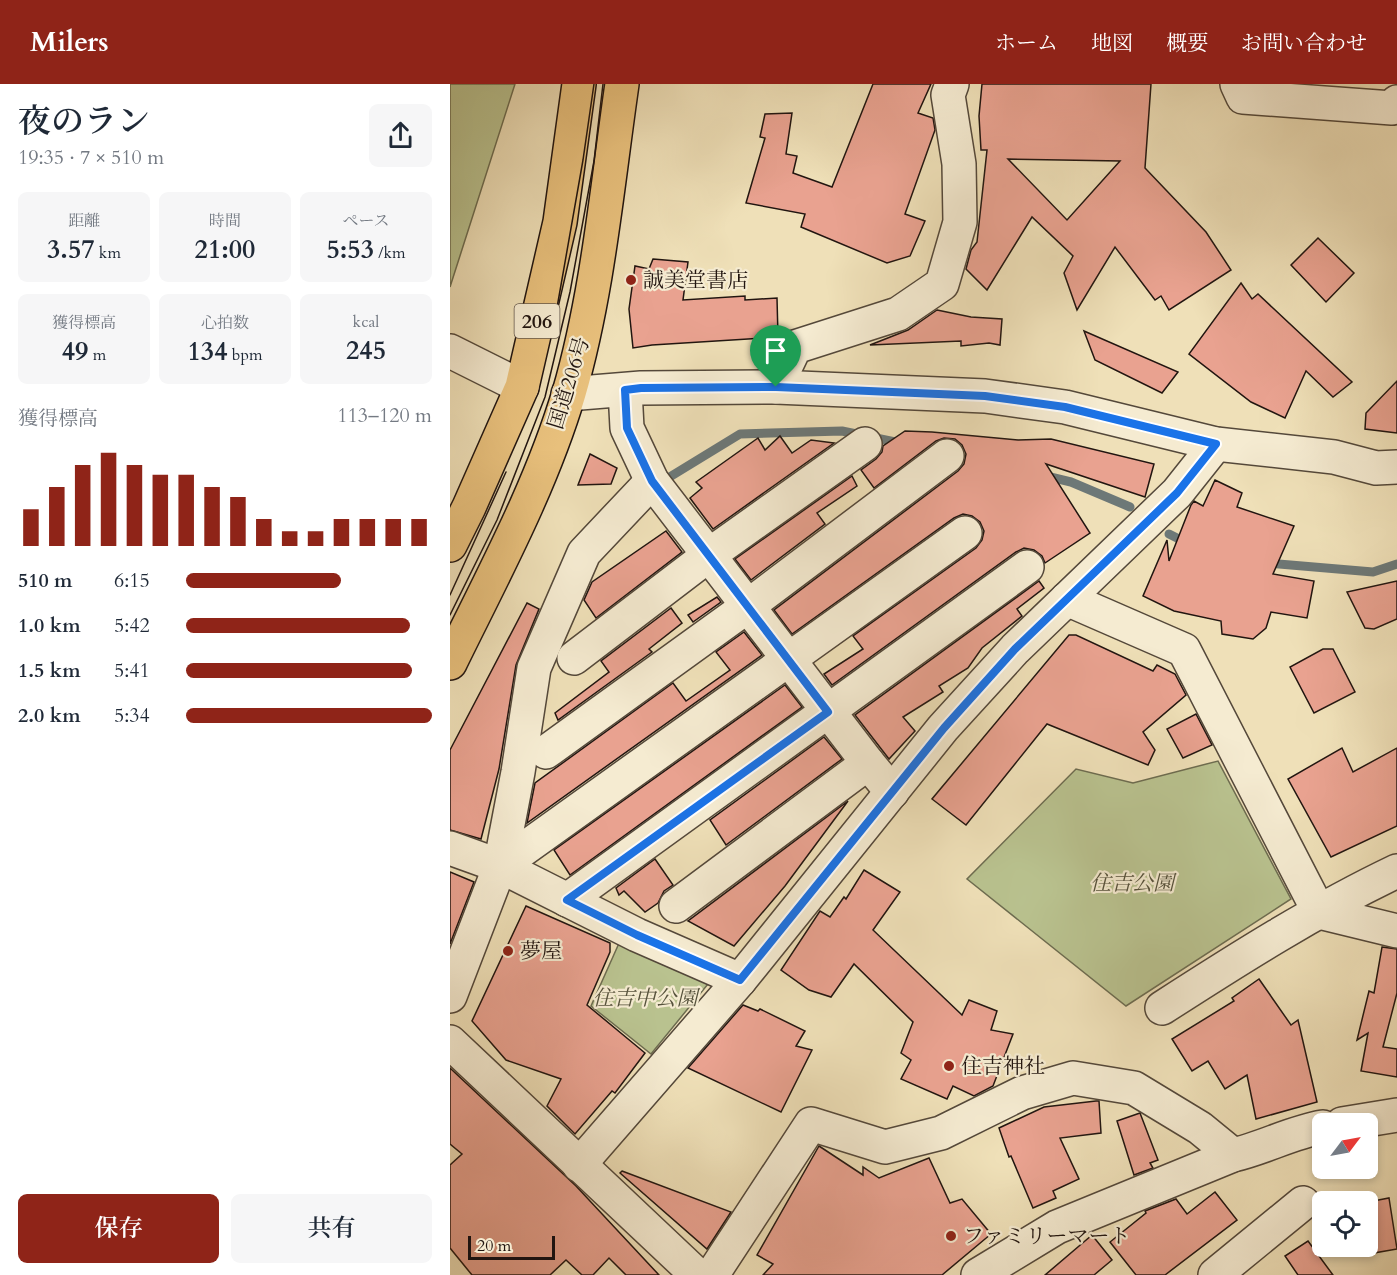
<!DOCTYPE html>
<html lang="ja">
<meta charset="utf-8">
<style>
body{margin:0;font-family:Cardo,"Noto Serif JP",serif;background:#f6f6f7;color:#1f2937;height:100vh;display:flex;flex-direction:column;font-size:22px;white-space:nowrap}
*{box-sizing:border-box;margin:0}
p{font-size:20px;color:#747a83}
.icon{flex:none;width:33px;height:33px;fill:none;stroke:currentColor;stroke-width:2;stroke-linecap:round;stroke-linejoin:round}
.map{position:relative;flex:1;overflow:hidden}
.side{display:flex;flex-direction:column;background:#fff;width:450px}
.side>*{flex:none}
.needle{width:39px;rotate:58deg}
.fabs{position:absolute;left:862px;top:1029px;display:grid;gap:12px}
.fabs a{display:grid;place-items:center;width:66px;height:66px;border-radius:9px;background:#fff;box-shadow:0 3px 9px #0003;font-size:30px}
.scale{position:absolute;left:18px;bottom:15px;width:87px;box-sizing:border-box;padding-left:6px;border:3px solid #211510;border-top:0;font-size:16px;line-height:21px;white-space:nowrap;color:#211510;-webkit-text-stroke:4px #f5ebd1;paint-order:stroke}
.pin{position:absolute;display:grid;place-items:center;width:51px;height:51px;color:#fff;margin:-62px -26px;border-radius:50% 50% 50% 0;rotate:-45deg;box-shadow:0 0 6px #0007}
.pin .icon{rotate:45deg}
.round{display:grid;place-items:center;flex:none;width:63px;height:63px;border-radius:9px;background:#f6f6f7}
.summary{display:flex;align-items:center;justify-content:space-between;height:102px;padding:0 18px}
h1{font-size:33px;font-weight:600;line-height:45px}
.figures{display:grid;grid-template-columns:repeat(3,1fr);gap:9px;height:102px;padding:6px 18px}
.figures div{display:grid;align-content:center;border-radius:9px;background:#f6f6f7;text-align:center}
.figures b{font-size:26px;font-weight:600}
.figures small{font-size:16px;font-weight:400}
.figures p{font-size:16px}
.chart{height:168px;padding:12px 18px}
.chart p{display:flex;justify-content:space-between}
.chart svg{width:100%;height:108px;margin-top:6px;stroke:#8f2418;stroke-width:6}
.primary-button{display:flex;gap:12px;margin-top:auto;padding:12px 18px}
.primary-button a{flex:1;height:69px;border-radius:9px;background:#8f2418;color:#fff;font-size:24px;font-weight:600;line-height:69px;text-align:center}
.primary-button a+a{background:#f6f6f7;color:#1f2937}
ul{padding:0 18px;list-style:none;font-size:20px}
li{display:grid;grid-template-columns:96px 72px 1fr;align-items:center;height:45px}
li i{height:15px;border-radius:8px;background:#8f2418}
header{display:flex;align-items:center;gap:36px;box-sizing:border-box;height:84px;padding:0 30px;background:#8f2418;color:#fff}
header strong{font-size:28px}
nav{display:flex;gap:33px;margin-inline-start:auto;font-size:21px}
main{display:flex;flex:1;min-height:0}
.map>svg:first-child{display:block}
.green{fill:#b9c28f;stroke:#6d6c50;stroke-width:1.5}
.lines{fill:none;stroke-linecap:round;stroke-linejoin:round}
.stream{stroke:#6d7877;stroke-width:9}
.building{fill:#e9a290;stroke:#211510;stroke-width:1.5;fill-rule:evenodd}
.minor-casing{stroke:#54483a;stroke-width:36}
.highway-casing{stroke:#211510;stroke-width:36}
.minor{stroke:#f5ebd1;stroke-width:33}
.highway{stroke:#e8c07c;stroke-width:33}
.tram{stroke:#211510;stroke-width:1.5}
.route-casing{stroke:#fff;stroke-width:12}
.route{stroke:#1a73e8;stroke-width:8}
.poi-dot{fill:#8f2418;stroke:#f5ebd1;stroke-width:2}
.labels{text-anchor:middle;dominant-baseline:central;stroke-width:4.5;stroke-linejoin:round;paint-order:stroke}
.shield{fill:#f5ebd1;stroke:#61554a;stroke-width:1.5}
.shield-label{font-size:20px;font-weight:bold;fill:#211510}
.poi-label{font-size:21px;fill:#211510;stroke:#f5ebd1;text-anchor:start}
.street-label{font-size:21px;fill:#211510;stroke:#f5ebd1}
.park-label{font-size:21px;font-style:italic;fill:#56523c;stroke:#f5ebd1}
</style>
<header>
<strong>Milers</strong>
<nav><a>ホーム</a><a>地図</a><a>概要</a><a>お問い合わせ</a></nav>
</header>
<main>
<section class="side">
<div class="summary"><div><h1>夜のラン</h1><p>19:35 · 7 × 510 m</p></div><a class="round"><svg class="icon" aria-label="share" viewBox="0 0 24 24"><path d="M12 15V3M7 8l5-5 5 5M5 13v7h14v-7"/></svg></a></div>
<div class="figures">
<div><p>距離</p><b>3.57<small> km</small></b></div>
<div><p>時間</p><b>21:00</b></div>
<div><p>ペース</p><b>5:53<small> /km</small></b></div>
</div>
<div class="figures">
<div><p>獲得標高</p><b>49<small> m</small></b></div>
<div><p>心拍数</p><b>134<small> bpm</small></b></div>
<div><p>kcal</p><b>245</b></div>
</div>
<div class="chart"><p><span>獲得標高</span>113–120 m</p>
<svg viewBox="0 0 160 44" preserveAspectRatio="none"><path d="M5 44V29M15 44V20M25 44V11M35 44V6M45 44V11M55 44V15M65 44V15M75 44V20M85 44V24M95 44V33M105 44V38M115 44V38M125 44V33M135 44V33M145 44V33M155 44V33"/></svg>
</div>
<ul>
<li><b>510 m</b>6:15<i style="width:63%"></i></li>
<li><b>1.0 km</b>5:42<i style="width:91%"></i></li>
<li><b>1.5 km</b>5:41<i style="width:92%"></i></li>
<li><b>2.0 km</b>5:34<i style="width:100%"></i></li>
</ul>
<div class="primary-button"><a>保存</a><a>共有</a></div>
</section>
<div class="map">
<svg width="947" height="1191" viewBox="0 0 947 1191">
<rect width="100%" height="100%" fill="#efe0b8"/>
<filter id="stains"><feTurbulence type="fractalNoise" baseFrequency=".00333" numOctaves="4"/><feColorMatrix values="0 0 0 0 .2 0 0 0 0 .09 0 0 0 0 .02 0 0 0 .5 -.17"/></filter>
<radialGradient id="worn" r=".72"><stop offset=".6" stop-color="#630" stop-opacity="0"/><stop offset="1" stop-color="#630" stop-opacity=".3"/></radialGradient>
<g class="green">
<path d="M 0,0 L 65,0 L 0,203 Z"/>
<path d="M 768,677 L 841,815 L 676,922 L 517,795 L 626,685 L 683,699 Z"/>
<path d="M 170,857 L 258,900 L 201,970 L 141,922 Z"/>
</g>
<g class="lines">
<g class="stream">
<path d="M 596,392 L 621,398 L 680,423"/>
<path d="M 218,394 L 290,350 L 392,347 L 450,359"/>
<path d="M 719,450 L 737,459"/>
<path d="M 816,479 L 923,488 L 947,480"/>
</g>
</g>
<g class="building">
<path d="M 423,0 L 481,0 L 468,29 L 483,34 L 485,46 L 455,130 L 475,137 L 460,172 L 437,179 L 351,143 L 355,130 L 296,119 L 315,54 L 310,53 L 315,30 L 342,29 L 336,70 L 347,72 L 343,89 L 382,103 Z"/>
<path d="M 532,0 L 701,0 L 695,84 L 756,148 L 781,186 L 719,226 L 711,212 L 705,216 L 665,163 L 627,226 L 614,189 L 623,172 L 582,133 L 537,206 L 516,185 L 521,166 L 527,158 L 537,66 L 531,66 L 529,32 ZM 558,75 L 670,77 L 617,136 Z"/>
<path d="M 868,154 L 904,189 L 876,218 L 841,181 Z"/>
<path d="M 203,175 L 238,178 L 233,216 L 295,212 L 295,216 L 327,214 L 328,253 L 202,261 L 183,264 L 179,225 L 185,182 L 199,185 Z"/>
<path d="M 791,199 L 802,215 L 808,210 L 902,298 L 883,313 L 856,287 L 835,334 L 801,318 L 739,270 Z"/>
<path d="M 487,226 L 521,233 L 552,235 L 550,261 L 539,259 L 511,262 L 511,257 L 420,261 L 458,246 Z"/>
<path d="M 634,247 L 728,288 L 712,309 L 645,276 Z"/>
<path d="M 947,297 L 947,349 L 915,345 L 916,329 Z"/>
<path d="M 455,347 L 482,348 L 568,356 L 601,355 L 704,380 L 695,413 L 596,380 L 640,449 L 595,479 L 592,472 L 584,466 L 574,464 L 566,468 L 382,601 L 374,590 L 413,565 L 403,552 L 526,464 L 532,456 L 534,447 L 530,438 L 522,432 L 513,430 L 504,434 L 342,550 L 324,526 L 508,387 L 514,380 L 516,370 L 512,361 L 505,355 L 494,354 L 486,357 L 424,404 L 411,386 L 426,375 L 432,368 L 433,362 Z"/>
<path d="M 330,352 L 342,369 L 361,356 L 384,359 L 263,445 L 240,414 L 252,404 L 246,398 L 308,354 L 315,366 Z"/>
<path d="M 140,370 L 167,384 L 161,400 L 128,401 Z"/>
<path d="M 402,392 L 407,402 L 367,429 L 375,440 L 301,496 L 285,475 Z"/>
<path d="M 765,396 L 792,409 L 787,423 L 844,442 L 823,490 L 864,497 L 857,534 L 821,528 L 816,544 L 803,555 L 772,550 L 771,537 L 724,527 L 693,512 L 717,456 L 719,477 L 741,421 L 744,417 L 753,422 Z"/>
<path d="M 216,447 L 232,468 L 146,534 L 134,516 L 142,498 Z"/>
<path d="M 589,497 L 594,504 L 567,525 L 572,532 L 532,564 L 518,584 L 489,602 L 493,608 L 453,633 L 465,647 L 439,675 L 405,631 Z"/>
<path d="M 947,497 L 947,535 L 924,545 L 915,544 L 897,508 Z"/>
<path d="M 267,513 L 271,518 L 243,538 L 238,531 Z"/>
<path d="M 77,519 L 89,525 L 66,581 L 49,685 L 31,755 L 0,746 L 0,666 Z"/>
<path d="M 221,524 L 232,539 L 199,565 L 202,568 L 108,636 L 105,629 L 159,588 L 151,577 Z"/>
<path d="M 294,548 L 312,571 L 77,739 L 85,699 L 223,599 L 236,617 L 280,586 L 266,568 Z"/>
<path d="M 619,551 L 626,551 L 703,587 L 707,581 L 725,590 L 736,611 L 693,648 L 705,666 L 698,681 L 597,640 L 516,741 L 482,715 Z"/>
<path d="M 873,565 L 883,565 L 905,608 L 864,629 L 840,583 Z"/>
<path d="M 335,601 L 352,623 L 120,791 L 104,766 Z"/>
<path d="M 746,630 L 762,661 L 733,674 L 717,645 Z"/>
<path d="M 374,653 L 392,675 L 276,761 L 260,736 Z"/>
<path d="M 892,664 L 903,688 L 947,664 L 947,742 L 881,773 L 838,695 Z"/>
<path d="M 398,717 L 335,802 L 284,862 L 238,837 Z"/>
<path d="M 205,775 L 223,801 L 214,807 L 208,819 L 195,828 L 174,807 L 169,811 L 166,804 Z"/>
<path d="M 414,786 L 450,808 L 423,846 L 512,931 L 519,916 L 547,927 L 541,946 L 563,950 L 543,1002 L 524,1012 L 503,1002 L 497,1015 L 451,995 L 461,976 L 451,969 L 463,938 L 404,880 L 381,913 L 359,906 L 331,886 L 370,827 L 380,833 L 394,813 L 396,815 Z"/>
<path d="M 0,788 L 24,798 L 0,860 Z"/>
<path d="M 76,822 L 160,859 L 160,868 L 137,921 L 195,969 L 165,1009 L 162,1007 L 125,1050 L 97,1022 L 111,995 L 56,976 L 22,937 Z"/>
<path d="M 932,863 L 947,865 L 947,909 L 933,963 L 947,965 L 947,993 L 911,987 L 918,949 L 907,956 L 919,907 L 924,909 Z"/>
<path d="M 809,895 L 841,941 L 848,936 L 867,1018 L 806,1035 L 797,991 L 775,1005 L 758,977 L 742,987 L 722,955 L 784,917 L 782,914 Z"/>
<path d="M 293,921 L 308,927 L 310,925 L 355,947 L 346,962 L 362,966 L 331,1028 L 238,984 Z"/>
<path d="M 0,984 L 126,1102 L 209,1191 L 176,1191 L 159,1174 L 143,1191 L 132,1191 L 116,1176 L 100,1191 L 22,1191 L 0,1164 L 0,1081 L 12,1070 L 0,1060 Z"/>
<path d="M 646,1017 L 649,1017 L 651,1049 L 610,1054 L 629,1095 L 603,1107 L 606,1114 L 583,1124 L 561,1072 L 559,1073 L 549,1044 L 594,1023 Z"/>
<path d="M 690,1029 L 708,1076 L 700,1079 L 703,1084 L 684,1091 L 667,1037 Z"/>
<path d="M 369,1062 L 413,1091 L 413,1083 L 429,1094 L 479,1074 L 500,1119 L 512,1115 L 541,1150 L 492,1191 L 313,1191 L 323,1180 L 307,1171 Z"/>
<path d="M 172,1087 L 281,1128 L 257,1165 L 170,1089 Z"/>
<path d="M 765,1108 L 787,1136 L 715,1191 L 686,1191 L 660,1158 L 696,1129 L 695,1127 L 726,1115 L 737,1130 Z"/>
<path d="M 939,1114 L 947,1165 L 918,1170 L 918,1118 Z"/>
<path d="M 642,1151 L 662,1176 L 644,1191 L 595,1191 Z"/>
<path d="M 858,1157 L 883,1191 L 848,1191 L 835,1172 Z"/>
</g>
<g class="lines">
<defs>
<g id="minor">
<path d="M 787,0 L 793,13 L 942,24 L 947,18"/>
<path d="M 0,267 L 72,303"/>
<path d="M 326,303 L 345,263 L 448,230 L 492,200 L 510,138 L 509,80 L 498,11 L 502,0"/>
<path d="M 175,306 L 177,344 L 202,397 L 418,679 L 442,708"/>
<path d="M 118,310 L 191,304 L 326,303 L 535,312 L 615,323 L 766,360 L 884,373 L 926,384 L 947,383"/>
<path d="M 617,515 L 734,566 L 869,828 L 947,847"/>
<path d="M 124,574 L 259,471 L 415,360"/>
<path d="M 96,668 L 298,522 L 497,372"/>
<path d="M 0,764 L 50,782 L 187,851 L 290,896"/>
<path d="M 50,782 L 515,449"/>
<path d="M 117,816 L 577,483"/>
<path d="M 226,822 L 418,679"/>
<path d="M 0,912 L 50,782 L 68,688 L 84,584 L 134,469 L 202,397"/>
<path d="M 712,924 C 788,875 865,826 947,787"/>
<path d="M 0,958 L 247,1191"/>
<path d="M 892,1040 L 947,1031"/>
<path d="M 129,1081 L 290,896 L 493,644 L 565,565 L 727,409 L 766,360"/>
<path d="M 262,1191 L 361,1040 L 435,1063 L 491,1049 L 572,1009 L 623,994 L 684,1004 L 750,1044 L 783,1071"/>
<path d="M 528,1191 L 607,1143 L 783,1071 C 814,1064 842,1048 873,1043"/>
<path d="M 765,1191 L 853,1119"/>
</g>
<g id="highway">
<path d="M 0,461 L 19,423 L 72,303 L 110,138 L 129,0"/>
<path d="M 0,579 C 43,491 91,403 119,309 C 148,209 157,103 172,0"/>
</g>
</defs>
<use href="#minor" class="minor-casing"/>
<use href="#highway" class="highway-casing"/>
<use href="#minor" class="minor"/>
<use href="#highway" class="highway"/>
<g class="tram">
<path d="M 105,235 L 133,76 L 144,0"/>
<path d="M 0,511 L 56,388"/>
<path d="M 0,531 L 47,436 L 95,313 L 120,208 L 144,77 L 153,0"/>
</g>
</g>
<g class="lines">
<defs>
<path id="route" d="M 326,303 L 535,312 L 615,323 L 766,360 L 727,409 L 565,565 L 494,644 L 290,896 L 187,851 L 117,816 L 378,628 L 202,397 L 177,344 L 175,306 L 191,304 Z"/>
</defs>
<use href="#route" class="route-casing"/>
<use href="#route" class="route"/>
</g>
<g class="poi-dot">
<circle cx="181" cy="196" r="6"/>
<circle cx="58" cy="867" r="6"/>
<circle cx="499" cy="982" r="6"/>
<circle cx="501" cy="1152" r="6"/>
</g>
<g class="labels">
<rect class="shield" x="64.5" y="220" width="45" height="34" rx="4.5"/>
<g class="shield-label">
<text x="87" y="237">206</text>
</g>
<g class="poi-label">
<text x="193" y="196">誠美堂書店</text>
<text x="70" y="867">夢屋</text>
<text x="511" y="982">住吉神社</text>
<text x="513" y="1152">ファミリーマート</text>
</g>
<g class="street-label">
<text transform="translate(119 299) rotate(-73)">国道206号</text>
</g>
<g class="park-label">
<text x="682" y="799">住吉公園</text>
<text x="195" y="914">住吉中公園</text>
</g>
</g>
<rect width="100%" height="100%" filter="url(#stains)"/>
<rect width="100%" height="100%" fill="url(#worn)"/>
</svg>
<div class="fabs">
<a><svg class="needle" viewBox="-14 -14 28 28"><path d="M0-13l5 13h-10z" fill="#e53935"/><path d="M0 13l5-13h-10z" fill="#747a83"/></svg></a>
<a><svg class="icon" aria-label="locate" viewBox="0 0 24 24"><circle cx="12" cy="12" r="6"/><path d="M12 2v4M12 18v4M2 12h4M18 12h4"/></svg></a>
</div>
<div class="scale">20 m</div>
<div class="pin" style="left:326px;top:303px;background:#1e9e55"><svg class="icon" aria-label="arrive" viewBox="0 0 24 24"><path d="M6 21V4h12l-3 4 3 4H6"/></svg></div>
</div>
</main>
